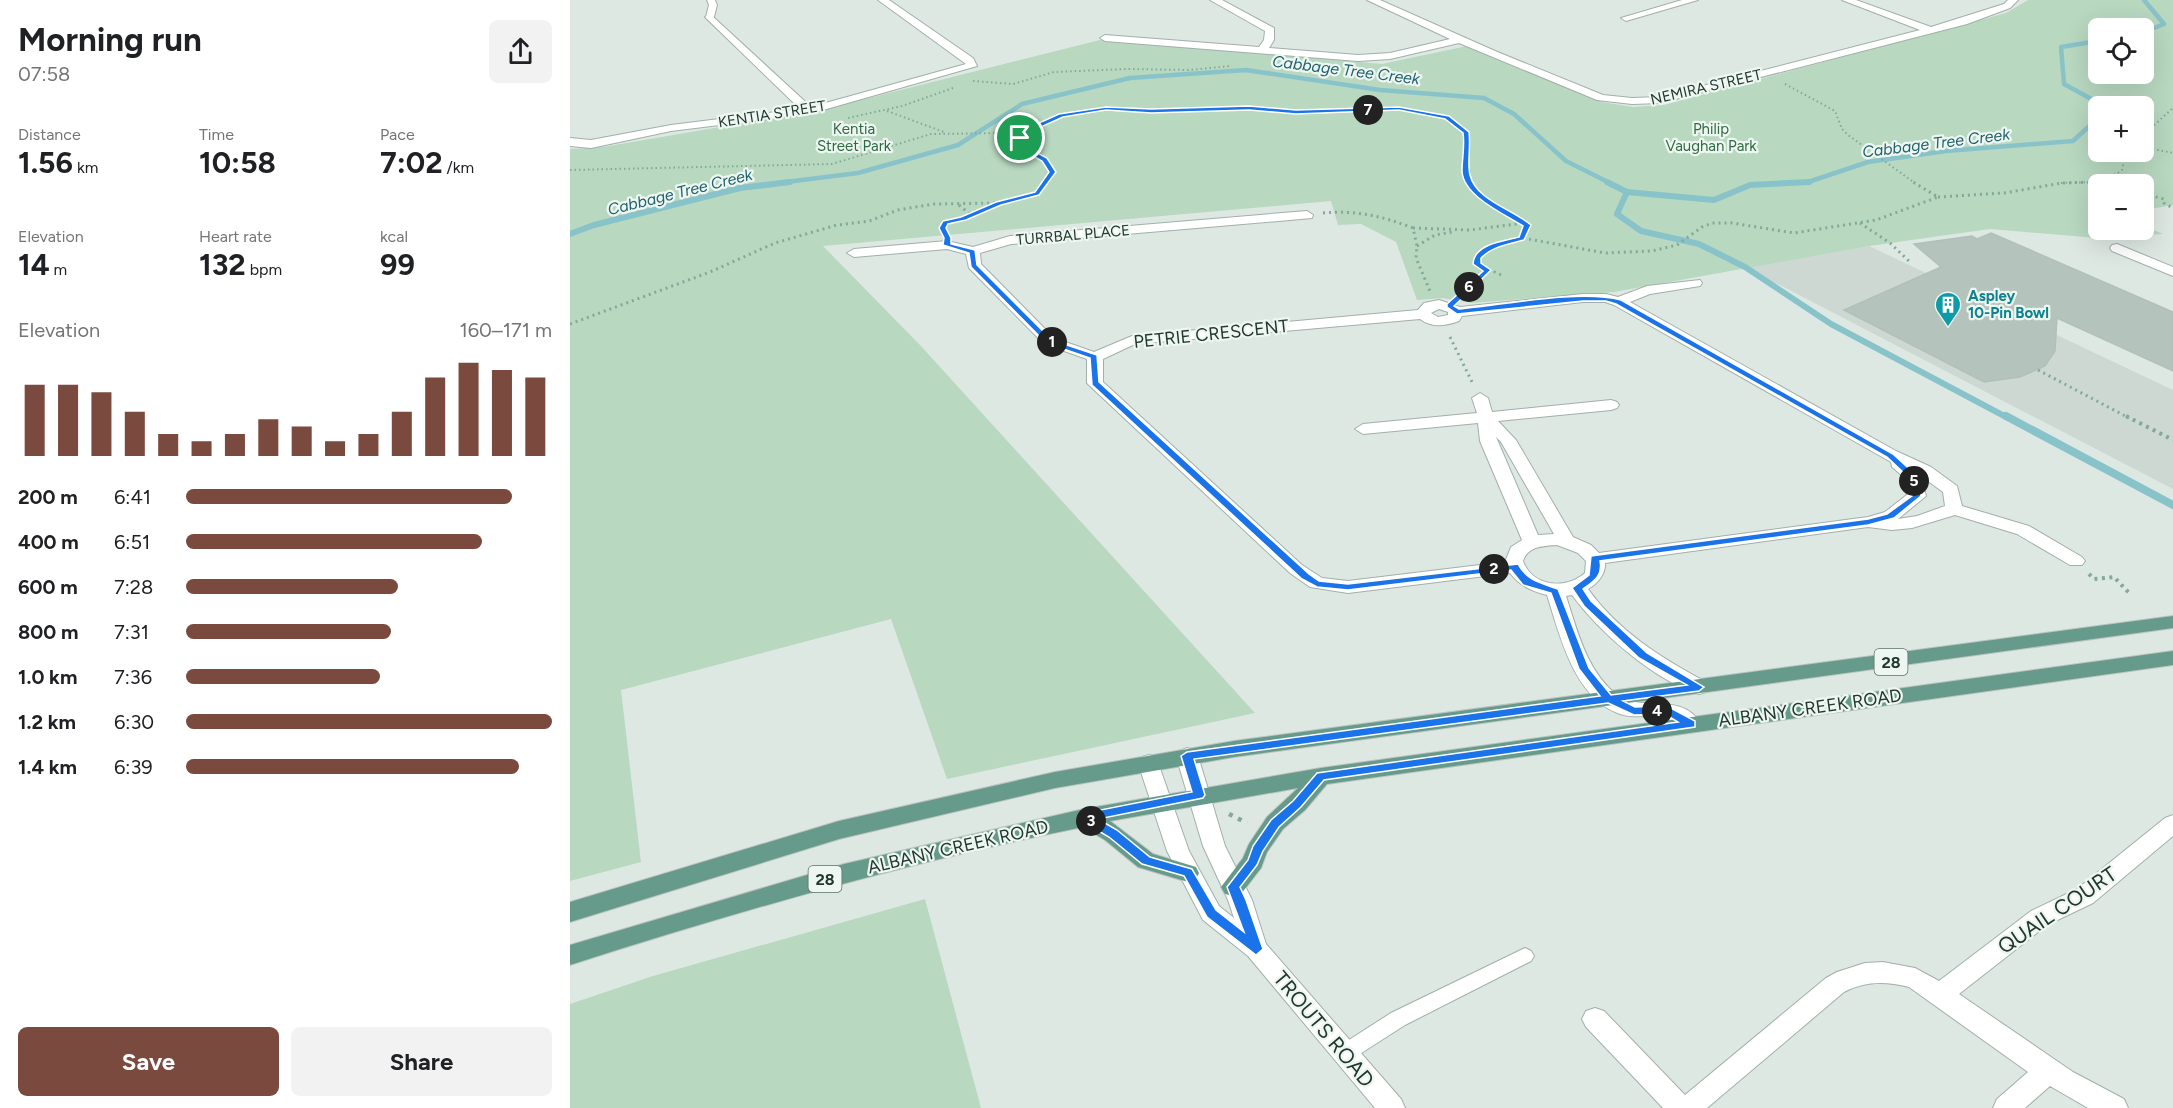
<!DOCTYPE html>
<meta charset="utf-8">
<style>
body{margin:0;font-family:Figtree,sans-serif;background:#f2f2f2;color:#202124;height:100vh;display:flex;flex-direction:column;font-size:22px;white-space:nowrap}
*{box-sizing:border-box;margin:0}
p{font-size:20px;color:#757577}
.icon{flex:none;width:33px;height:33px;fill:none;stroke:currentColor;stroke-width:2;stroke-linecap:round;stroke-linejoin:round}
.map{position:relative;flex:1;overflow:hidden}
.panel{display:flex;flex-direction:column;background:#fff;width:570px}
.panel>*{flex:none}
.tools{position:absolute;left:1518px;top:18px;display:grid;gap:12px}
.tools a{display:grid;place-items:center;width:66px;height:66px;border-radius:9px;background:#fff;box-shadow:0 6px 24px #0002;font-size:30px}
.pin{position:absolute;display:grid;place-items:center;width:51px;height:51px;color:#fff;margin:-26px;border:3px solid #fff;border-radius:50%;box-shadow:0 2px 6px #0007}
.km{position:absolute;width:30px;height:30px;margin:-15px;border-radius:50%;background:#222;color:#fff;font-size:16px;line-height:30px;text-align:center}
.round{display:grid;place-items:center;flex:none;width:63px;height:63px;border-radius:9px;background:#f2f2f2}
.overview{display:flex;align-items:center;justify-content:space-between;height:102px;padding:0 18px}
h1{font-size:33px;font-weight:700;line-height:45px}
.metrics{display:grid;grid-template-columns:repeat(3,1fr);gap:9px;height:102px;padding:6px 18px}
.metrics div{display:grid;align-content:center}
.metrics b{font-size:30px;font-weight:700}
.metrics small{font-size:16px;font-weight:400}
.metrics p{font-size:16px}
.chart{height:168px;padding:12px 18px}
.chart p{display:flex;justify-content:space-between}
.chart svg{width:100%;height:108px;margin-top:6px;stroke:#7a4a3e;stroke-width:6}
.button{display:flex;gap:12px;margin-top:auto;padding:12px 18px}
.button a{flex:1;height:69px;border-radius:9px;background:#7a4a3e;color:#fff;font-size:24px;font-weight:700;line-height:69px;text-align:center}
.button a+a{background:#f2f2f2;color:#202124}
ul{padding:0 18px;list-style:none;font-size:20px}
li{display:grid;grid-template-columns:96px 72px 1fr;align-items:center;height:45px}
li i{height:15px;border-radius:8px;background:#7a4a3e}
main{display:flex;flex:1;min-height:0}
.map>svg:first-child{display:block}
.built{fill:#cdd8d2}
.green{fill:#b8d8c0;fill-rule:evenodd}
.lines{fill:none;stroke-linecap:round;stroke-linejoin:round}
.stream-far2{stroke:#89c3ca;stroke-width:4.5}
.stream-far1{stroke:#89c3ca;stroke-width:6}
.stream{stroke:#89c3ca;stroke-width:8}
.building{fill:#b4c3bc;stroke:#b1c1ba;stroke-width:1.5}
.service-casing{stroke:#a2afaa;stroke-width:2}
.minor-casing{stroke:#a2afaa;stroke-width:2}
.tertiary-casing{stroke:#a2afaa;stroke-width:2}
.primary-casing{stroke:#bcc3c1;stroke-width:2}
.path-far3{stroke:#81aa9b;stroke-width:2;stroke-dasharray:1.5 3;stroke-linecap:butt}
.path-far2{stroke:#81aa9b;stroke-width:3;stroke-dasharray:2 4;stroke-linecap:butt}
.path-far1{stroke:#81aa9b;stroke-width:4;stroke-dasharray:3 4.5;stroke-linecap:butt}
.path{stroke:#81aa9b;stroke-width:4.5;stroke-dasharray:4 6;stroke-linecap:butt}
.service{fill:#fff;fill-rule:evenodd}
.minor{fill:#fff;fill-rule:evenodd}
.tertiary{fill:#fff;fill-rule:evenodd}
.primary{fill:#669b8b;fill-rule:evenodd}
.route{fill:#1a73e8;stroke:#fff;stroke-width:1.5;fill-rule:evenodd}
.labels{text-anchor:middle;dominant-baseline:central;stroke-width:4.5;stroke-linejoin:round;paint-order:stroke}
.far-street-label{font-size:15px;fill:#213730;stroke:#eef6f1}
.far-park-label{font-size:15px;fill:#2f6a43;stroke:#eef6f1}
.far-culture-label{font-size:15px;font-weight:bold;fill:#0d838f;stroke:#eef6f1;text-anchor:start}
.far-water-label{font-size:16px;font-style:italic;fill:#20636d;stroke:#eef6f1}
.shield{fill:#eef6f1;stroke:#5e706a;stroke-width:1.5}
.shield-label{font-size:16px;font-weight:bold;fill:#213730}
.street-label{font-size:18px;fill:#213730;stroke:#eef6f1}
.near-street-label{font-size:21px;fill:#213730;stroke:#eef6f1}
</style>
<main>
<section class="panel">
<div class="overview"><div><h1>Morning run</h1><p>07:58</p></div><a class="round"><svg class="icon" aria-label="share" viewBox="0 0 24 24"><path d="M12 15V3M7 8l5-5 5 5M5 13v7h14v-7"/></svg></a></div>
<div class="metrics">
<div><p>Distance</p><b>1.56<small> km</small></b></div>
<div><p>Time</p><b>10:58</b></div>
<div><p>Pace</p><b>7:02<small> /km</small></b></div>
</div>
<div class="metrics">
<div><p>Elevation</p><b>14<small> m</small></b></div>
<div><p>Heart rate</p><b>132<small> bpm</small></b></div>
<div><p>kcal</p><b>99</b></div>
</div>
<div class="chart"><p><span>Elevation</span>160–171 m</p>
<svg viewBox="0 0 160 44" preserveAspectRatio="none"><path d="M5 44V15M15 44V15M25 44V18M35 44V26M45 44V35M55 44V38M65 44V35M75 44V29M85 44V32M95 44V38M105 44V35M115 44V26M125 44V12M135 44V6M145 44V9M155 44V12"/></svg>
</div>
<ul>
<li><b>200 m</b>6:41<i style="width:89%"></i></li>
<li><b>400 m</b>6:51<i style="width:81%"></i></li>
<li><b>600 m</b>7:28<i style="width:58%"></i></li>
<li><b>800 m</b>7:31<i style="width:56%"></i></li>
<li><b>1.0 km</b>7:36<i style="width:53%"></i></li>
<li><b>1.2 km</b>6:30<i style="width:100%"></i></li>
<li><b>1.4 km</b>6:39<i style="width:91%"></i></li>
</ul>
<div class="button"><a>Save</a><a>Share</a></div>
</section>
<div class="map">
<svg width="1603" height="1108" viewBox="0 0 1603 1108">
<rect width="100%" height="100%" fill="#dee8e3"/>
<path class="built" d="M 1299,246 L 1603,390 L 1603,489 L 1175,267 Z"/>
<g class="green">
<path d="M 1458,0 L 1603,0 L 1603,205 L 1574,210 L 1574,184 L 1528,184 L 1528,230 L 1574,230 L 1574,226 L 1593,234 L 1527,238 L 1420,229 L 1299,246 L 1044,292 L 902,303 L 873,298 L 847,300 L 826,242 L 791,224 L 768,225 L 761,201 L 253,246 L 350,345 L 685,713 L 377,779 L 321,619 L 51,690 L 71,862 L 0,881 L 0,149 L 33,147 L 255,109 L 534,39 L 812,64 L 897,46 L 1032,102 L 1063,107 L 1094,105 L 1436,13 ZM 1528,28 L 1574,28 L 1574,74 L 1528,74 ZM 1528,106 L 1574,106 L 1574,152 L 1528,152 Z"/>
<path d="M 355,899 L 411,1108 L 0,1108 L 0,1004 L 83,976 Z"/>
</g>
<g class="lines">
<g class="stream-far2">
<path d="M 1574,0 L 1594,24 L 1574,32"/>
<path d="M 1528,41 L 1491,47 L 1494,84 L 1534,106"/>
<path d="M 208,183 L 288,173 L 388,145 L 452,104 L 560,78 L 676,70 L 810,90 L 914,98 L 944,114 L 996,161 L 1040,183"/>
<path d="M 1215,183 L 1238,182 L 1298,162 L 1376,151 L 1503,141 L 1528,118"/>
</g>
<g class="stream-far1">
<path d="M 1037,182 L 1057,192 L 1144,200 L 1180,185 L 1239,182"/>
<path d="M 1057,192 L 1047,214 L 1071,231 L 1129,244 L 1175,267 L 1261,324 L 1438,418"/>
<path d="M 0,234 L 24,225 L 170,188 L 220,182"/>
</g>
<path class="stream" d="M 1436,416 L 1603,505"/>
</g>
<path class="building" d="M 1421,233 L 1603,312 L 1603,371 L 1487,318 L 1485,351 L 1475,366 L 1450,377 L 1414,382 L 1274,310 L 1371,267 L 1344,244 L 1402,236 L 1407,239 Z"/>
<g class="lines">
<defs>
<g id="service">
<path d="M 137,0 L 145,0 L 147,5 L 144,17 L 140,19 L 136,17 L 139,5 Z"/>
<path d="M 955,948 L 961,951 L 964,956 L 961,961 L 835,1025 L 782,1059 L 775,1062 L 768,1059 L 765,1053 L 768,1047 L 821,1013 Z"/>
</g>
<g id="minor">
<path d="M 308,0 L 319,0 L 403,58 L 407,66 L 239,114 L 101,131 L 21,148 L 0,146 L 0,138 L 21,140 L 101,125 L 230,109 L 137,19 L 135,17 L 140,14 L 241,107 L 396,64 Z"/>
<path d="M 640,0 L 652,0 L 704,28 L 704,40 L 699,48 L 788,55 L 820,53 L 880,39 L 797,0 L 810,0 L 925,51 L 1033,95 L 1062,98 L 1090,97 L 1350,30 L 1272,0 L 1286,0 L 1361,27 L 1434,4 L 1438,0 L 1448,0 L 1440,8 L 1397,24 L 1090,103 L 1062,104 L 1027,100 L 889,43 L 820,59 L 788,61 L 535,41 L 530,38 L 535,35 L 689,47 L 694,40 L 695,31 Z"/>
<path d="M 1112,0 L 1128,0 L 1056,21 L 1051,18 Z"/>
<path d="M 737,211 L 743,215 L 742,218 L 441,244 L 410,253 L 411,264 L 484,338 L 524,352 L 562,336 L 848,310 L 854,303 L 869,300 L 890,307 L 1013,294 L 1036,294 L 1048,297 L 1077,286 L 1130,280 L 1132,283 L 1130,286 L 1080,294 L 1060,302 L 1326,451 L 1361,467 L 1387,486 L 1392,506 L 1459,526 L 1512,557 L 1515,561 L 1512,565 L 1500,565 L 1447,534 L 1385,515 L 1342,528 L 1322,530 L 1298,527 L 1035,563 C 1036,574 1027,584 1018,589 C 1048,631 1091,658 1136,682 L 1139,687 L 1136,692 L 1129,694 C 1085,681 1029,632 1002,595 L 996,596 C 1007,630 1017,672 1047,695 C 1071,713 1112,691 1131,724 L 1128,729 L 1121,731 C 1111,728 1102,719 1092,717 C 1078,714 1065,719 1050,714 C 1004,698 990,636 977,595 C 961,591 950,586 940,573 L 778,593 L 740,587 L 720,573 L 520,386 L 517,383 L 517,359 L 474,344 L 399,268 L 396,254 L 377,249 L 284,257 L 277,253 L 284,249 L 377,241 L 403,247 L 440,236 ZM 1013,302 L 1035,302 L 1044,305 L 1321,462 L 1322,467 L 1335,478 L 1338,494 L 1315,512 L 1298,517 L 1029,553 L 1021,545 L 1003,537 L 946,440 L 928,421 L 1041,410 L 1047,408 L 1049,405 L 1047,402 L 1041,400 L 922,412 L 918,398 L 910,393 L 902,398 L 907,413 L 793,424 L 785,429 L 793,434 L 908,423 L 910,441 L 952,540 L 941,547 L 935,562 L 778,581 L 752,578 L 732,565 L 533,382 L 533,359 L 565,344 L 850,319 C 862,328 875,326 889,321 L 892,316 ZM 869,309 L 878,312 L 878,315 L 868,317 L 861,313 ZM 926,437 L 931,442 L 984,534 L 968,535 ZM 1351,476 L 1373,492 L 1375,506 L 1347,516 L 1328,519 L 1356,496 ZM 987,545 L 1008,553 L 1016,561 L 1015,573 C 996,590 962,587 953,561 C 958,546 973,546 987,545 Z"/>
<path d="M 1547,244 L 1603,267 L 1603,276 L 1542,251 L 1540,248 L 1542,245 Z"/>
<path d="M 1603,815 L 1603,836 L 1523,903 L 1477,925 L 1389,994 L 1503,1072 L 1554,1099 L 1558,1108 L 1518,1108 L 1480,1086 L 1455,1108 L 1423,1108 L 1427,1099 L 1458,1072 L 1339,987 C 1315,981 1295,981 1274,992 L 1137,1108 L 1093,1108 L 1016,1027 L 1012,1019 L 1016,1011 L 1025,1008 L 1034,1011 L 1115,1095 L 1256,978 L 1267,972 L 1295,963 L 1313,962 L 1345,968 L 1369,981 L 1461,911 L 1507,889 L 1595,818 Z"/>
</g>
<path id="tertiary" d="M 617,748 L 624,751 L 628,756 L 655,846 L 682,900 L 696,944 L 831,1099 L 835,1108 L 805,1108 L 678,956 L 633,920 L 597,851 L 568,763 L 572,757 L 579,755 L 586,757 L 619,851 L 649,906 L 664,918 L 658,900 L 633,846 L 606,756 L 610,751 Z"/>
<g id="primary">
<path d="M 1603,616 L 1603,628 L 664,757 L 485,788 L 269,839 L 0,922 L 0,902 L 269,821 L 485,772 L 664,741 Z"/>
<path d="M 1603,651 L 1603,665 L 757,784 L 735,810 L 713,829 L 697,852 L 691,868 L 671,894 L 663,896 L 655,894 L 651,887 L 673,858 L 679,844 L 697,817 L 728,788 L 540,821 L 583,854 L 626,867 L 629,873 L 626,879 L 618,882 L 568,867 L 535,840 L 513,827 C 338,862 169,911 0,965 L 0,945 L 274,864 L 514,809 L 751,768 Z"/>
</g>
</defs>
<use href="#service" class="service-casing"/>
<use href="#minor" class="minor-casing"/>
<use href="#tertiary" class="tertiary-casing"/>
<use href="#primary" class="primary-casing"/>
<g class="path-far3">
<path d="M 403,81 L 443,84 L 484,72 L 556,69 L 619,70 L 660,66"/>
<path d="M 1215,84 L 1265,111 L 1272,129 L 1278,135 L 1345,183"/>
<path d="M 317,111 L 374,132"/>
<path d="M 278,118 L 332,106 L 383,88"/>
<path d="M 1574,140 L 1582,127 L 1603,108"/>
<path d="M 1574,147 L 1603,153"/>
<path d="M 0,170 L 262,164 L 361,134 L 431,133 L 430,139 L 450,138"/>
<path d="M 1539,179 L 1549,183"/>
<path d="M 474,183 L 482,172 L 475,160 L 453,148 L 450,138 L 453,133 L 491,115 L 536,109 L 581,111 L 679,108 L 726,112 L 829,109 L 876,117 L 896,132 L 895,169 L 900,183"/>
<path d="M 1491,183 C 1514,182 1532,184 1552,170 L 1554,161 L 1562,152"/>
</g>
<g class="path-far2">
<path d="M 899,182 L 912,197 L 957,225 L 952,238"/>
<path d="M 1545,182 L 1551,184"/>
<path d="M 1574,194 L 1594,199 L 1594,203 L 1603,208"/>
<path d="M 1368,197 L 1434,193 L 1492,183 L 1526,182"/>
<path d="M 389,205 L 401,215"/>
<path d="M 753,213 C 786,210 812,216 843,228 L 847,246 L 846,258 L 860,291"/>
<path d="M 1290,223 L 1320,243 L 1340,262"/>
<path d="M 372,228 C 377,222 413,210 424,205"/>
<path d="M 843,228 L 900,230 L 955,223"/>
<path d="M 847,246 L 865,235 L 882,232"/>
<path d="M 931,275 L 907,264 L 907,257 L 928,244 L 953,238 L 1035,253 L 1082,251 L 1107,245 L 1132,227 L 1142,223 L 1162,223 L 1224,233 L 1306,220 L 1368,197 L 1343,182"/>
<path d="M 893,293 L 918,270"/>
<path d="M 0,324 L 140,272 L 205,243 L 267,225 L 299,221 L 328,210 L 364,204 L 428,203 L 467,193 L 475,182"/>
<path d="M 880,337 L 903,384"/>
<path d="M 1468,370 L 1559,418"/>
</g>
<g class="path-far1">
<path d="M 1556,416 L 1603,440"/>
<path d="M 1519,574 L 1524,579 L 1544,577 L 1561,595"/>
</g>
<path class="path" d="M 659,814 L 677,823"/>
<use href="#service" class="service"/>
<use href="#minor" class="minor"/>
<use href="#tertiary" class="tertiary"/>
<use href="#primary" class="primary"/>
</g>
<path class="route" d="M 679,106 L 726,110 L 829,107 L 879,116 L 899,132 C 901,146 897,164 900,175 C 906,200 942,209 961,225 L 954,240 C 939,244 923,246 911,258 L 911,263 L 921,270 L 884,306 L 889,309 C 933,305 1010,289 1051,300 L 1323,454 L 1347,476 L 1351,496 L 1324,518 L 1298,525 L 1030,561 C 1033,576 1024,581 1013,589 L 1021,601 L 1077,653 L 1134,687 L 1129,691 L 1053,701 L 1065,707 L 1097,706 L 1125,721 L 1125,727 L 754,780 L 731,807 L 709,827 L 693,851 L 687,865 L 670,887 L 676,900 L 693,949 L 686,955 L 637,917 L 614,876 L 572,864 L 539,837 L 510,820 L 510,814 L 622,792 L 611,756 L 617,752 L 1030,696 L 1009,669 L 981,593 L 953,585 L 941,570 L 778,590 L 747,587 L 732,579 L 522,385 L 520,358 L 476,343 L 401,267 L 399,253 L 373,245 L 374,238 L 369,228 L 373,221 L 391,217 L 426,202 L 465,192 L 479,172 L 472,161 L 451,149 L 447,138 L 451,131 L 489,114 L 536,107 L 581,109 ZM 536,110 L 581,113 L 679,110 L 726,114 L 829,110 L 875,119 L 893,133 C 895,146 892,158 892,171 C 893,196 934,214 953,226 L 949,237 C 933,241 904,244 903,264 L 913,271 L 877,304 L 877,307 L 887,314 L 1013,301 L 1036,301 L 1046,304 L 1317,457 L 1338,477 L 1342,496 L 1317,514 L 1298,519 L 1021,556 L 1019,575 L 1002,588 L 1014,606 L 1069,658 L 1117,685 L 1041,695 L 1019,668 L 988,589 C 971,583 957,581 948,564 L 778,584 L 749,581 L 739,574 L 529,382 L 527,355 L 482,340 L 407,265 L 405,250 L 381,244 L 381,238 L 376,228 L 378,224 L 396,220 L 431,205 L 469,195 L 486,172 L 477,158 L 456,147 L 453,138 L 455,134 L 493,117 ZM 1038,703 L 1064,715 L 1095,714 L 1108,722 L 747,773 L 723,801 L 701,820 L 683,846 L 678,860 L 657,887 L 674,932 L 646,910 L 622,869 L 580,857 L 547,830 L 528,819 L 633,798 L 635,795 L 624,759 Z"/>
<defs>
<symbol id="building-pin" viewBox="-11 -11 22 30"><path d="M0 17L-7.5 6A9.5 9.5 0 1 1 7.5 6Z" fill="#0f9aa8" stroke="#eef6f1"/><path d="M-4-6H4V6H1V3H-1V6H-4ZM-2.5-4.3h1.7v1.8h-1.7ZM.8-4.3h1.7v1.8H.8ZM-2.5-1h1.7V.8h-1.7ZM.8-1h1.7V.8H.8Z" fill="#fff"/></symbol>
</defs>
<g fill-rule="evenodd">
<use href="#building-pin" x="1363" y="290" width="30" height="40"/>
</g>
<g class="labels">
<g class="far-street-label">
<text transform="translate(1136 87) rotate(-13)">NEMIRA STREET</text>
<text transform="translate(202 114) rotate(-9)">KENTIA STREET</text>
<text transform="translate(503 235) rotate(-5)">TURRBAL PLACE</text>
</g>
<g class="far-park-label">
<text x="284" y="129">Kentia<tspan x="284" dy="17">Street Park</tspan></text>
<text x="1141" y="129">Philip<tspan x="1141" dy="17">Vaughan Park</tspan></text>
</g>
<g class="far-culture-label">
<text x="1398" y="296">Aspley<tspan x="1398" dy="17">10-Pin Bowl</tspan></text>
</g>
<g class="far-water-label">
<text transform="translate(776 70) rotate(7)">Cabbage Tree Creek</text>
<text transform="translate(1366 143) rotate(-7)">Cabbage Tree Creek</text>
<text transform="translate(110 192) rotate(-14)">Cabbage Tree Creek</text>
</g>
<g class="shield">
<rect x="1304.5" y="649" width="33" height="26" rx="4.5"/>
<rect x="238.5" y="866" width="33" height="26" rx="4.5"/>
</g>
<g class="shield-label">
<text x="1321" y="662">28</text>
<text x="255" y="879">28</text>
</g>
<g class="street-label">
<text transform="translate(641 334) rotate(-6)">PETRIE CRESCENT</text>
<text transform="translate(1240 708) rotate(-8)">ALBANY CREEK ROAD</text>
<text transform="translate(388 847) rotate(-13)">ALBANY CREEK ROAD</text>
</g>
<g class="near-street-label">
<text transform="translate(1487 910) rotate(-34)">QUAIL COURT</text>
<text transform="translate(754 1029) rotate(50)">TROUTS ROAD</text>
</g>
</g>
</svg>
<div class="tools">
<a><svg class="icon" aria-label="locate" viewBox="0 0 24 24"><circle cx="12" cy="12" r="6"/><path d="M12 2v4M12 18v4M2 12h4M18 12h4"/></svg></a>
<a>+</a>
<a>−</a>
</div>
<div class="pin" style="left:450px;top:138px;background:#1e9e55"><svg class="icon" aria-label="arrive" viewBox="0 0 24 24"><path d="M6 21V4h12l-3 4 3 4H6"/></svg></div>
<b class="km" style="left:482px;top:342px">1</b>
<b class="km" style="left:924px;top:569px">2</b>
<b class="km" style="left:521px;top:821px">3</b>
<b class="km" style="left:1087px;top:711px">4</b>
<b class="km" style="left:1344px;top:481px">5</b>
<b class="km" style="left:899px;top:287px">6</b>
<b class="km" style="left:798px;top:110px">7</b>
</div>
</main>
